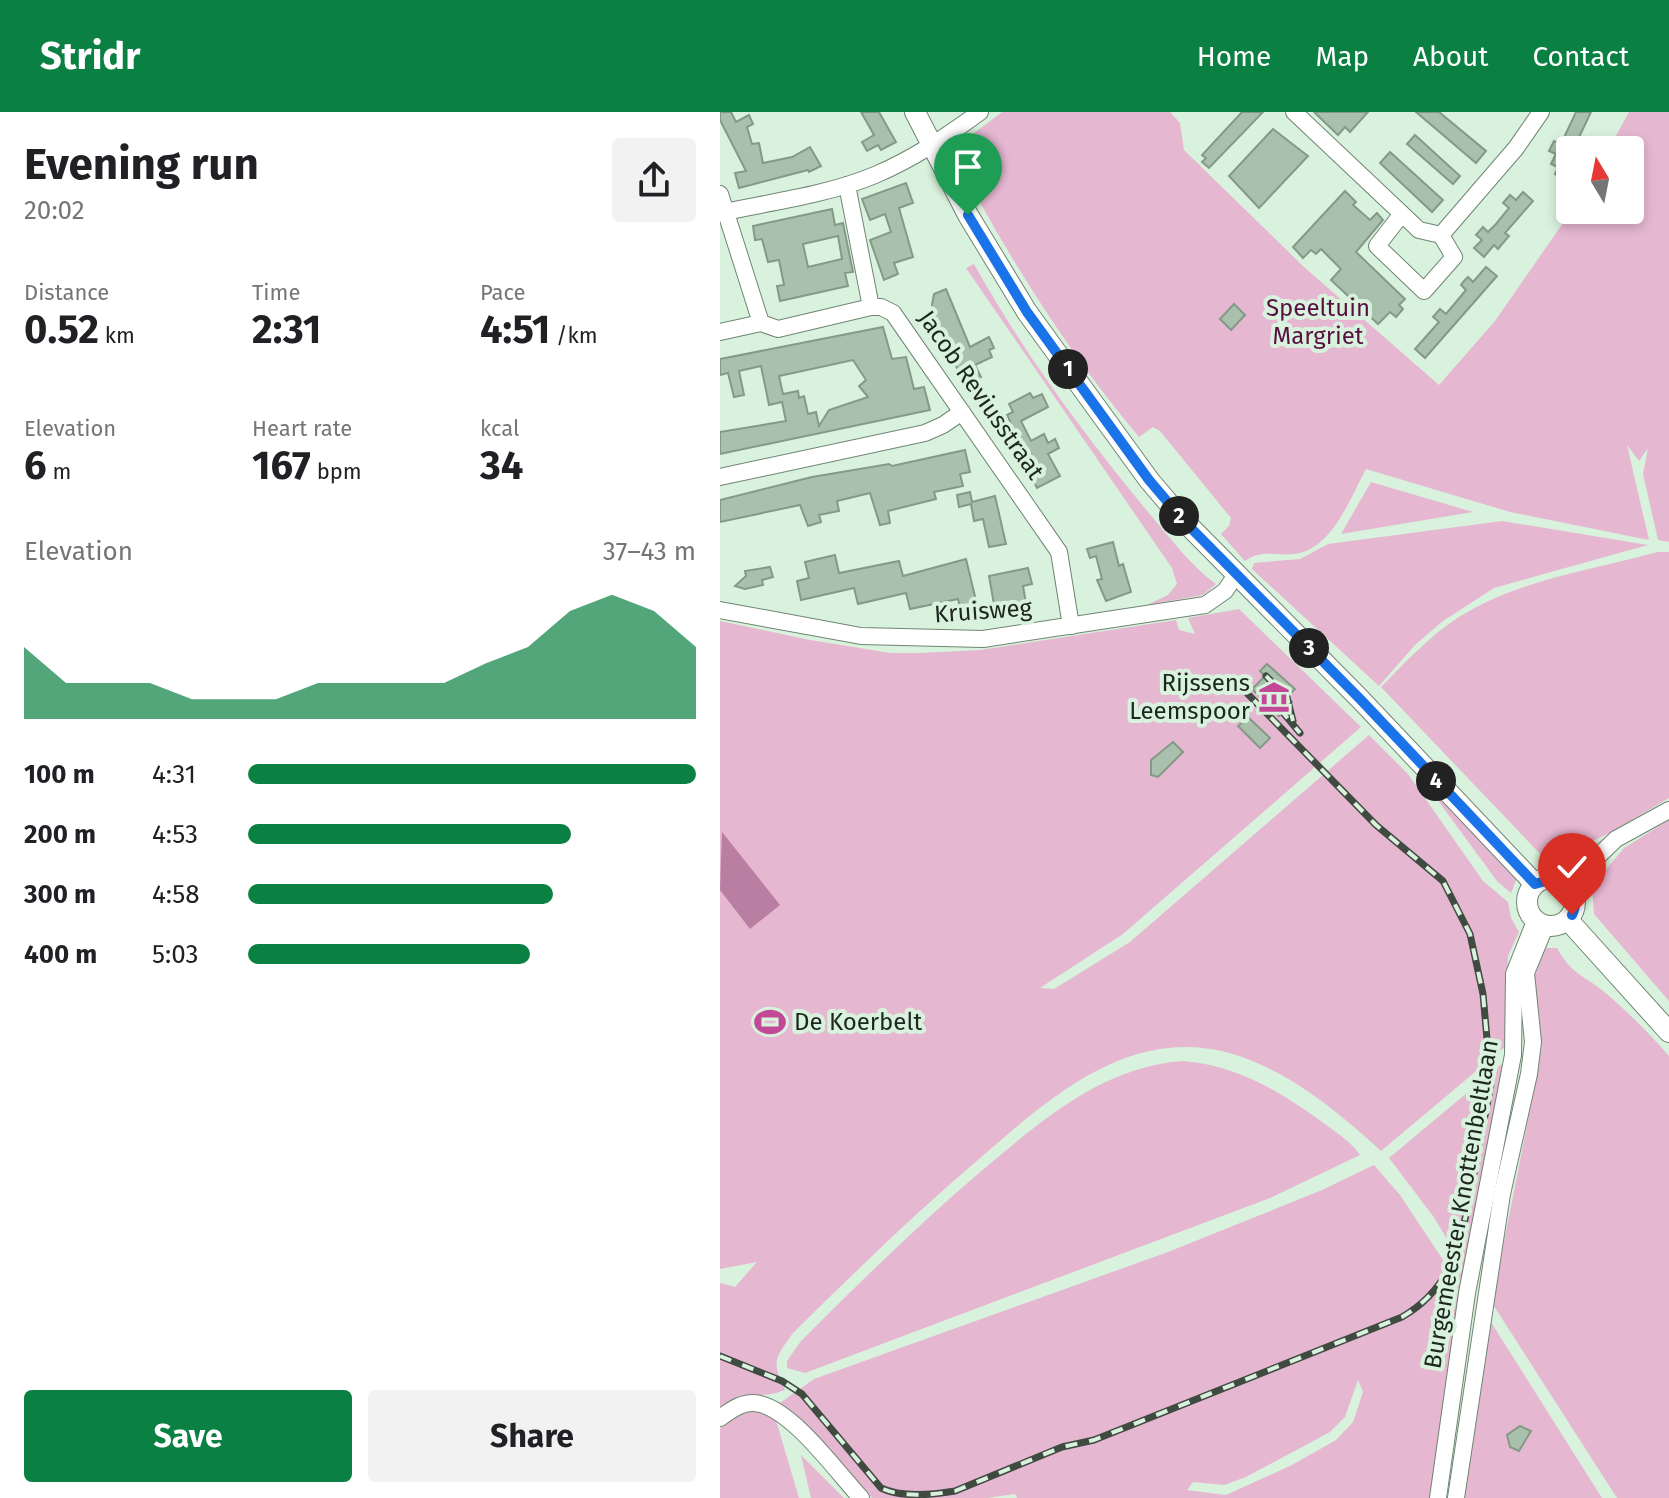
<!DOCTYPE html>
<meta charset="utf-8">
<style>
body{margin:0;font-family:"Fira Sans",sans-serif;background:#f2f2f2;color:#202124;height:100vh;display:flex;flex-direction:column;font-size:30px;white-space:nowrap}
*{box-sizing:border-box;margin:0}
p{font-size:26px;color:#757577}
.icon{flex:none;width:44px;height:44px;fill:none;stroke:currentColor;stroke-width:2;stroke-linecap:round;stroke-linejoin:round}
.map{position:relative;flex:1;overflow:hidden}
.sheet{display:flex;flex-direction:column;background:#fff;width:720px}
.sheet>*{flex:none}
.needle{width:52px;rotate:350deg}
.tools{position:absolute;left:836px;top:24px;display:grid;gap:16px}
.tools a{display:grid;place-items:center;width:88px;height:88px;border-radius:8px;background:#fff;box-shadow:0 4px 12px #0003;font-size:40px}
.pin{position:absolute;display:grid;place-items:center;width:68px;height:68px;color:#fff;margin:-82px -34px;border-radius:50% 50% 50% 0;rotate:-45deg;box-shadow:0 0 8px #0007}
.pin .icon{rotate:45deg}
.km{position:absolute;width:40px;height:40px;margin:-20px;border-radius:50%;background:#222;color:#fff;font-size:22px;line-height:40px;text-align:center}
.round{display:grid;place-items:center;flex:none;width:84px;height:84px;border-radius:8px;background:#f2f2f2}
.head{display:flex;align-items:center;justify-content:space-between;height:136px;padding:0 24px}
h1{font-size:44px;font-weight:700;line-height:60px}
.figures{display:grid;grid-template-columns:repeat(3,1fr);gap:12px;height:136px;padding:8px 24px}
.figures div{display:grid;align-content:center}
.figures b{font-size:40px;font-weight:700}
.figures small{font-size:22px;font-weight:400}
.figures p{font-size:22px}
.chart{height:224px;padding:16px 24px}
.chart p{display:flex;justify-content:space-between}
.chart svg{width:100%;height:144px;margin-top:8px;fill:#0b8043;opacity:.7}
.cta{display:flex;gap:16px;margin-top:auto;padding:16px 24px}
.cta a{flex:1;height:92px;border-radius:8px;background:#0b8043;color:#fff;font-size:32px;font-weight:700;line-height:92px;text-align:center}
.cta a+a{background:#f2f2f2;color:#202124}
ul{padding:0 24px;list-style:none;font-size:26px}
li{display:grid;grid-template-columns:128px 96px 1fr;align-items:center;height:60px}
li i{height:20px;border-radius:10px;background:#0b8043}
header{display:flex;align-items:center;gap:48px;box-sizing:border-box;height:112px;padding:0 40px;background:#0b8043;color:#fff}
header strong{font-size:38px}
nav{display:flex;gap:44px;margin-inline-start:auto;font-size:28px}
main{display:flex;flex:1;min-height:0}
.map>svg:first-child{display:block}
.green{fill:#e6b7d1;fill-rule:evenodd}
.water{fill:#b97ea1}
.building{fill:#a8c0ac;stroke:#849a87;stroke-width:2;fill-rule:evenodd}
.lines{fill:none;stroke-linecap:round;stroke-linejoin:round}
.minor-casing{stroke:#6f8572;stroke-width:18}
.major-casing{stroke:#6f8572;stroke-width:22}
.minor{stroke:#fff;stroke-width:16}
.major{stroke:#fff;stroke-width:20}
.rail-casing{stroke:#3f4a40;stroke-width:7}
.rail{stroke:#d9f2dd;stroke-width:4;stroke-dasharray:12;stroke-linecap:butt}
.route-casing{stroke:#fff;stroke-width:16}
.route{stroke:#1a73e8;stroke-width:10}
.labels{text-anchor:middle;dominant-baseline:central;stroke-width:8;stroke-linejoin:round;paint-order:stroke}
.park-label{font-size:24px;fill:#571040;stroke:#d9f2dd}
.street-label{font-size:24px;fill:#1e271f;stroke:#d9f2dd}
.poi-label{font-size:24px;fill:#1e271f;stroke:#d9f2dd;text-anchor:end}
</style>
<header>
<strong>Stridr</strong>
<nav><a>Home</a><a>Map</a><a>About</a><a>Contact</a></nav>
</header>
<main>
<section class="sheet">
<div class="head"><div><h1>Evening run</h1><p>20:02</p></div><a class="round"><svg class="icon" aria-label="share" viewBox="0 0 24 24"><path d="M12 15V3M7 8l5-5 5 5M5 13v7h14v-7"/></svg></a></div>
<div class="figures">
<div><p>Distance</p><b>0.52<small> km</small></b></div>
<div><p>Time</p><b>2:31</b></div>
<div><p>Pace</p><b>4:51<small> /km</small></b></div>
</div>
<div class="figures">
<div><p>Elevation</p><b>6<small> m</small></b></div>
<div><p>Heart rate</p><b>167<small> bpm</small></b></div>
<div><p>kcal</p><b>34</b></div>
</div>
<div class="chart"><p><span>Elevation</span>37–43 m</p>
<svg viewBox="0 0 160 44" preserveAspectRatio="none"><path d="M0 44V22L10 33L20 33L30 33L40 38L50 38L60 38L70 33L80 33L90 33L100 33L110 27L120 22L130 11L140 6L150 11L160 22V44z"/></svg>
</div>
<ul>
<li><b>100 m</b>4:31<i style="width:100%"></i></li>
<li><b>200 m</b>4:53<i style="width:72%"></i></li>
<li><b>300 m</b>4:58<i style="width:68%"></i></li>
<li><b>400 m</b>5:03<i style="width:63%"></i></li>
</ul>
<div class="cta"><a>Save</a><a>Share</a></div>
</section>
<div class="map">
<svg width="949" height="1386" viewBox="0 0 949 1386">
<rect width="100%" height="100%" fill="#d9f2dd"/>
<g class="green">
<path d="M 282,0 L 450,0 L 460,11 L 464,38 L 584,155 L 719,273 L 775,209 L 852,98 L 910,98 L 910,38 L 888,38 L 909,0 L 949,0 L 949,430 L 938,428 L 923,362 L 928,336 L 919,349 L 907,333 L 929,428 L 790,400 L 646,357 C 630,386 612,438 574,442 C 555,444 542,437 525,449 L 501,422 L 509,414 L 511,406 L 440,319 L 433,315 L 419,325 C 346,238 284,139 232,38 Z"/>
<path d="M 254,152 C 304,242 367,327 433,406 C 452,428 472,455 496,472 L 483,483 L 427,493 L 448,483 L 457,472 L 452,456 L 246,156 Z"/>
<path d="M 651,370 L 753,400 L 621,422 Z"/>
<path d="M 782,409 L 928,433 L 774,476 L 723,509 L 695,533 L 659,574 L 532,457 L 534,451 L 580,447 L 608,432 Z"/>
<path d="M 937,440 L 949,440 L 949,686 L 892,720 L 864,733 L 848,750 L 826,748 L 661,575 C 685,551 709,524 739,505 C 800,467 869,459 937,440 Z"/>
<path d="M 519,497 L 641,615 L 403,822 L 320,876 L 334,877 L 410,830 L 649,623 L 688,662 L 763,769 L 788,790 L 791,806 L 799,820 L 788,844 L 786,934 L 661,1039 C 610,992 540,935 467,935 C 385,934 317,997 259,1047 C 194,1102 134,1161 73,1221 C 55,1246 51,1249 65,1278 C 38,1289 31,1275 0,1297 L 0,1171 L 15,1175 L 37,1150 L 0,1157 L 0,509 L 90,528 L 171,541 L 200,541 L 260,538 L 456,508 L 459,518 L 475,522 L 468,506 Z"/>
<path d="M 697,660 L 797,766 L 791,781 L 777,769 Z"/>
<path d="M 949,708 L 949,889 L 874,802 L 872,774 L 904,736 Z"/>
<path d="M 826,836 L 837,836 C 850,860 862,863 882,878 C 906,898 929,921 949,944 L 949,1386 L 897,1386 L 772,1191 L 817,962 L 820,909 L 814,866 Z"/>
<path d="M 464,949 C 520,954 565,982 609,1015 C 619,1022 634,1033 640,1043 L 550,1086 L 85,1261 L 67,1256 L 67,1249 L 81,1229 C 139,1171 197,1114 259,1061 C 320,1010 382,954 464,949 Z"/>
<path d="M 784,950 L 712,1386 L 297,1386 L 295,1382 L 267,1386 L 152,1386 L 60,1291 L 94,1267 L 448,1140 L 602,1078 L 654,1053 L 680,1083 L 727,1154 L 738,1145 L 713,1104 L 669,1046 ZM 638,1268 L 643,1280 L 633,1310 L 616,1328 L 572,1353 L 506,1383 L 467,1378 L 473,1370 L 504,1373 L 526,1365 L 610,1320 L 625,1305 Z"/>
<path d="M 769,1207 L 882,1386 L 744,1386 Z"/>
<path d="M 35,1296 L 55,1305 L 79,1386 L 0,1386 L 0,1316 L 19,1301 Z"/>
<path d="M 81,1343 L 124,1386 L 91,1386 Z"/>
</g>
<path class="water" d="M 2,720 L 60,793 L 30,817 L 0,778 Z"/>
<g class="building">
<path d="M 0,0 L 11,0 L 16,10 L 29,3 L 33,12 L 27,15 L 32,32 L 39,31 L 43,51 L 72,45 L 90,35 L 101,54 L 89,60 L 88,58 L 19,76 L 15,61 L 26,59 L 0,8 Z"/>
<path d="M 141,0 L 159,0 L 176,30 L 161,38 L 158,33 L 147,39 L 142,30 L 154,23 Z"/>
<path d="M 522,0 L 543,0 L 489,56 L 482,50 L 486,46 L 482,43 Z"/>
<path d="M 594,0 L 648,0 L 630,20 L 625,15 L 618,23 Z"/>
<path d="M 696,0 L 719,0 L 766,39 L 756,51 Z"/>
<path d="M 856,0 L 871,0 L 853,38 L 850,38 L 850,56 L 844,67 L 835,62 L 838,55 L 831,52 L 836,42 L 829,39 L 834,29 L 841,32 Z"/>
<path d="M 553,17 L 588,44 L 539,96 L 509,64 Z"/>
<path d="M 695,23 L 740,64 L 733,72 L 687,32 Z"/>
<path d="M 670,40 L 723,88 L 712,100 L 660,51 Z"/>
<path d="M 186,71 L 193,91 L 179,96 L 193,145 L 174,151 L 178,162 L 164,168 L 150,128 L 171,120 L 165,102 L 150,108 L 142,87 Z"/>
<path d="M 625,79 L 636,90 L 633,93 L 650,108 L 657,101 L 663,108 L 636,140 L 685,187 L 679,193 L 683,197 L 676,205 L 670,200 L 658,212 L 611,168 L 621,157 L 601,137 L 596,142 L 591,138 L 583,146 L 573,135 Z"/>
<path d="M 803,80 L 813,89 L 785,121 L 789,124 L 778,137 L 774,133 L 764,145 L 754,136 L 762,128 L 756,123 L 763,115 L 768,120 L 776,112 L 789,96 L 783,91 L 790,83 L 796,88 Z"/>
<path d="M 112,97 L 115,113 L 123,111 L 133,160 L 125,161 L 128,174 L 60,189 L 57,174 L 64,173 L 59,148 L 48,150 L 42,127 L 35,128 L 33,114 ZM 118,124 L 122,147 L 88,155 L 83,132 Z"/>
<path d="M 766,155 L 777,164 L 705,246 L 695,237 L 719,210 L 713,205 L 720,197 L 726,202 L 746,178 L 741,173 L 744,169 L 748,165 L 753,170 Z"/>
<path d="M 226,177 L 250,235 L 269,225 L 274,236 L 269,238 L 272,245 L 255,253 L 261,265 L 245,273 L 220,221 L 212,193 L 214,182 Z"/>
<path d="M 514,192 L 525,203 L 511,218 L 500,207 Z"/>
<path d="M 163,215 L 172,247 L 186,245 L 194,277 L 204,275 L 210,298 L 0,342 L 0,320 L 66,309 L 62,290 L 49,293 L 41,254 L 19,259 L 24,283 L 14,285 L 8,261 L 0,263 L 0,247 ZM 133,248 L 146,268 L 139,274 L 148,285 L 109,298 L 99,314 L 96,300 L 88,302 L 84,284 L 79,286 L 78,279 L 63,282 L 59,264 Z"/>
<path d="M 310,281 L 313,286 L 322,282 L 328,295 L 301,309 L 311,329 L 324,322 L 328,331 L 335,327 L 339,336 L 328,342 L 340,364 L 317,376 L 309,361 L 318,357 L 310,340 L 305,342 L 287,303 L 293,300 L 289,292 Z"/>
<path d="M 245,338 L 250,360 L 240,362 L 243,374 L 214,380 L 216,387 L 168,399 L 170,411 L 160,413 L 150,381 L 117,389 L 119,399 L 99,403 L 101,410 L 88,414 L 80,393 L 0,410 L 0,388 L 92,365 L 169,352 L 172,354 Z"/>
<path d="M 250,380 L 252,390 L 275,384 L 286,432 L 269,435 L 263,407 L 254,409 L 251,392 L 239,395 L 237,383 Z"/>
<path d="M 393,430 L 399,454 L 403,452 L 411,480 L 386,489 L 377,468 L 382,467 L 376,444 L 370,446 L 367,437 Z"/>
<path d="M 115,443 L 119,461 L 179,449 L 183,464 L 246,447 L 259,501 L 242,505 L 238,487 L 190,497 L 186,481 L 138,492 L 134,476 L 81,488 L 77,469 L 89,466 L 85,450 Z"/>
<path d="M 50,455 L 53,465 L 42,468 L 43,473 L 25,477 L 15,474 L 26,464 L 25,459 Z"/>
<path d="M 308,456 L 312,472 L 303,474 L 306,491 L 275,498 L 269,464 Z"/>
<path d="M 547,552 L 575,577 L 567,585 L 572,590 L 559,604 L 532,577 L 545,564 L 540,559 Z"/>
<path d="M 528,605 L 550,626 L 540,636 L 518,614 Z"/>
<path d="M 453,630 L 463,640 L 438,665 L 431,663 L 431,648 Z"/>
<path d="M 800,1314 L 811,1319 L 799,1339 L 790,1335 L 787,1323 Z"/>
</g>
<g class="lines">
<defs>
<g id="minor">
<path d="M 574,0 L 699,118 L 721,123 L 734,145 L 704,179 L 657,134 L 681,103"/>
<path d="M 127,73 L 151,195"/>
<path d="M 0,82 L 41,211"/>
<path d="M 0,101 C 51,90 107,83 155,63 C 193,47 227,24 260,0"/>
<path d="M 721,123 L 796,36 L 821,0"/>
<path d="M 0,220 L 41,211 L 58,217 L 151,195 L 161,195 L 173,201 L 339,440 L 351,514"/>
<path d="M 0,365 L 205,321 L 223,313 L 242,300"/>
<path d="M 0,498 L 141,524 L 263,527 L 485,493 L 505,479 L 516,463"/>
<path d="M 848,773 L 896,727 L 949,698"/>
<path d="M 0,1306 C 12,1297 25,1288 40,1292 C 74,1300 117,1360 141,1386"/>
<path d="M 718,1386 L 747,1181 L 793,943 L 794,862 L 815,809"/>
<path d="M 736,1386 L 782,1082 L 809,962 L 813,930 L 806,861 L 825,815"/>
</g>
<g id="major">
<path d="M 195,0 L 248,103 L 307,200 L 429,368 L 463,408 L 641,588 L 815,772"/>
<circle cx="831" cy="790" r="24"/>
<path d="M 848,808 L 949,920"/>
</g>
</defs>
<use href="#minor" class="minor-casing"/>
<use href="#major" class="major-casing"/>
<use href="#minor" class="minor"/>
<use href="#major" class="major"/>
<defs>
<g id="rail">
<path d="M 546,564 L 567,585 L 573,609"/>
<path d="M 560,597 L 580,621"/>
<path d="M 0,1244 L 62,1269 L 82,1282 L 161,1376 C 182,1386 211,1383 235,1379 L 342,1335 L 374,1328 L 682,1205 C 712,1188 731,1160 741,1128 L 771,972 L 763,882 L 750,822 L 723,769 L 656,713 L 520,574"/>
</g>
</defs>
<use href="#rail" class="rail-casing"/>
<use href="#rail" class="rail"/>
</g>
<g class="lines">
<defs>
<path id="route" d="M 248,103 L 307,200 L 429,368 L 463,408 L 641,588 L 815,772 L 835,766 C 853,772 860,786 852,803"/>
</defs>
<use href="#route" class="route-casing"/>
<use href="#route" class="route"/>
</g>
<defs>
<symbol id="museum-bare" viewBox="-9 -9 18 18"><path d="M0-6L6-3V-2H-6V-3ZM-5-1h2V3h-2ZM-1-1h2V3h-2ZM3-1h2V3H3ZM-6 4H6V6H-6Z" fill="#c34898" stroke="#d9f2dd" stroke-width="2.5" paint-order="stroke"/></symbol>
<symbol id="stadium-bare" viewBox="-9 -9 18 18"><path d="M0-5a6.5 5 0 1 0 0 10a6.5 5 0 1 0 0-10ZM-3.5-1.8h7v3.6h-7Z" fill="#c34898" stroke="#d9f2dd" stroke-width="2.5" paint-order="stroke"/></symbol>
</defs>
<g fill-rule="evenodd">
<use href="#museum-bare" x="532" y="563" width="44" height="44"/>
<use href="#stadium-bare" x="28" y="888" width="44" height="44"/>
</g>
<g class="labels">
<g class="park-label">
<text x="598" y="196">Speeltuin<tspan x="598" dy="28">Margriet</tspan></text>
</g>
<g class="street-label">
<text transform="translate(261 283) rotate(55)">Jacob Reviusstraat</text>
<text transform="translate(263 499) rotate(-4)">Kruisweg</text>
<text transform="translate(741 1092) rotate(-80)">Burgemeester Knottenbeltlaan</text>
</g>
<g class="poi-label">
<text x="530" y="571">Rijssens<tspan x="530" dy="28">Leemspoor</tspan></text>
<text x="74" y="910" text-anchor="start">De Koerbelt</text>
</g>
</g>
</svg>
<div class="tools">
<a><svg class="needle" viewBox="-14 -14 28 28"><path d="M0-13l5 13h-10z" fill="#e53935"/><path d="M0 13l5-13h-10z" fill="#757577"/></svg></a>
</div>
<div class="pin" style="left:248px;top:103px;background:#1e9e55"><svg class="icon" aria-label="arrive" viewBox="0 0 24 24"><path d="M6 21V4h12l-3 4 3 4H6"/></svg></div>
<div class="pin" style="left:852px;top:803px;background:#d93025"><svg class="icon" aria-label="check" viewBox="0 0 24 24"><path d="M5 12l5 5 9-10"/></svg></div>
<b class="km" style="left:348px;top:257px">1</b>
<b class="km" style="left:459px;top:404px">2</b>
<b class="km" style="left:589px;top:536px">3</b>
<b class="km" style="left:716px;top:669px">4</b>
</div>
</main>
